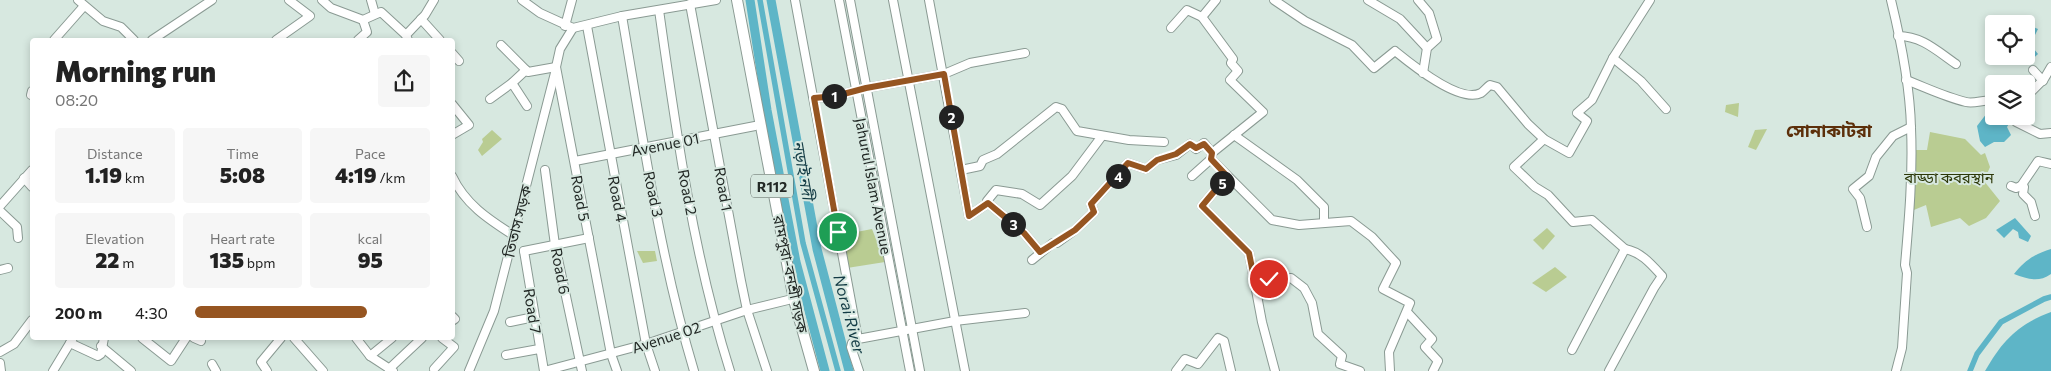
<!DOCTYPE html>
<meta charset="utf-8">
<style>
body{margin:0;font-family:Commissioner,"Noto Sans Bengali",sans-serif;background:#f6f6f6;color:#222;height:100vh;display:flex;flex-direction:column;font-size:19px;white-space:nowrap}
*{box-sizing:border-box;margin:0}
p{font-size:16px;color:#767676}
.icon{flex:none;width:28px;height:28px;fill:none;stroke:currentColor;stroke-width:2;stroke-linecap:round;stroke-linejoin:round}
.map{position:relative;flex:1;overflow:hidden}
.side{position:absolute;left:30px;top:38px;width:425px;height:302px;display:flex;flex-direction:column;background:#fff;border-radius:5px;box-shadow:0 2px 8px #0003}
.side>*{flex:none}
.fabs{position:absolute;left:1985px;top:15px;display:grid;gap:10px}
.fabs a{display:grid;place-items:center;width:50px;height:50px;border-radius:5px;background:#fff;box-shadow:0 2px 8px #0003;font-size:25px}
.pin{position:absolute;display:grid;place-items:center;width:42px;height:42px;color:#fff;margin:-21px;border:2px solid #fff;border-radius:50%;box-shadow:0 1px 5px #0007}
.km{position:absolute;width:25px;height:25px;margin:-12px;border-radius:50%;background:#222;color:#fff;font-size:14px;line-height:25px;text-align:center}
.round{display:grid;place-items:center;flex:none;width:52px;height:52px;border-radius:5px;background:#f6f6f6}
.head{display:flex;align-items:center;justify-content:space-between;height:85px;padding:0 25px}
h1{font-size:28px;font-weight:800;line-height:38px}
.stats{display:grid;grid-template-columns:repeat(3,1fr);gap:8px;height:85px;padding:5px 25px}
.stats div{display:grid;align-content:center;border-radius:5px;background:#f6f6f6;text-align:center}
.stats b{font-size:21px;font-weight:800}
.stats small{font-size:14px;font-weight:400}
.stats p{font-size:14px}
ul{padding:0 25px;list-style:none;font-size:16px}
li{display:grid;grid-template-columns:80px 60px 1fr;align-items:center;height:38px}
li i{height:12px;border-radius:6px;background:#965521}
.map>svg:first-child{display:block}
.green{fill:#b9cc92}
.water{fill:#5eb5c7}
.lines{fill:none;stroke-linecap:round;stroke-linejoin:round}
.canal{stroke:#5eb5c7;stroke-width:5.5}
.river{stroke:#5eb5c7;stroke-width:9}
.minor-casing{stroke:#8a9a93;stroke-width:10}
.major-casing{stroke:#8a9a93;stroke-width:12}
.minor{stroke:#fff;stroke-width:8}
.major{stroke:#fff;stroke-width:10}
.route-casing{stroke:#fff;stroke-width:10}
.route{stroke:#965521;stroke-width:6}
.labels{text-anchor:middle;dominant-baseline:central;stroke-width:4;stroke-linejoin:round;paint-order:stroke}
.shield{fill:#d7e8e0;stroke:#58625d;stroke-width:1}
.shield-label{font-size:14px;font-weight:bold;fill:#222825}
.street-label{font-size:15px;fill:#222825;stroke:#d7e8e0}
.park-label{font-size:15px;fill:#2c3808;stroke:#d7e8e0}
.water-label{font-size:16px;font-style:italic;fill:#133b44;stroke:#d7e8e0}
.quarter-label{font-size:18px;font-weight:bold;fill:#5c2f0a;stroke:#d7e8e0}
</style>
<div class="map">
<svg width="2051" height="371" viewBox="0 0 2051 371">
<rect width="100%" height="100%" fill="#d7e8e0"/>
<g class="green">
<path d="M 1739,103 L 1738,117 L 1725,112 L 1726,105 Z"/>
<path d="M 1767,129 L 1756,150 L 1748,147 L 1755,130 Z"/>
<path d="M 492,130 L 502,139 L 482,156 L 478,150 L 483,142 L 482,139 Z"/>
<path d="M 1930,132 L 1965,139 L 1981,155 L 1985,153 L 1990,167 L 1984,181 L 2000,201 L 1986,218 L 1969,226 L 1960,218 L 1931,227 L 1926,205 L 1909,212 L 1915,150 L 1927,150 Z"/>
<path d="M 1547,228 L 1555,236 L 1543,250 L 1533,240 Z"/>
<path d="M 872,229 L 885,262 L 847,268 L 841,235 Z"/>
<path d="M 637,251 L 655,251 L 657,261 L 643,263 Z"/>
<path d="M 1555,267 L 1567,277 L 1546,292 L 1532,283 Z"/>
</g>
<g class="water">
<path d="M 2024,23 L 2038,29 L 2035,35 L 2035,40 L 2030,44 L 2038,54 L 2026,65 L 2019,57 L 2014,62 L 2009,56 L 2026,56 L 2026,24 L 2022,24 Z"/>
<path d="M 1987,113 L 1996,117 L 2006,116 L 2010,122 L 2007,127 L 2011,135 L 2004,142 L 1994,142 L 1985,147 L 1980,141 L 1977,126 Z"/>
<path d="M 2015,218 L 2031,236 L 2028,242 L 2019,238 L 2018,232 L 2013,229 L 2004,238 L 1996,230 Z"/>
<path d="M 2051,249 L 2051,274 C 2038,283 2028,279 2014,274 C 2025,260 2035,254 2051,249 Z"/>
<path d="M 2051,312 L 2051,371 L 1985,371 C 2002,341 2018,324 2051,312 Z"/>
</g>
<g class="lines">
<g class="canal">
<path d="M 760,0 L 803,243 L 838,371"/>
<path d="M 1970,371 L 1977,354 L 2001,322 L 2044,299 L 2051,297"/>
</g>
<g class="river">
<path d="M 750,0 L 767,110 L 796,262 L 825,371"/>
<path d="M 771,0 L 817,249 L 849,371"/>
</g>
<defs>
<g id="minor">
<path d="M 78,0 L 103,21 L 121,27 L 134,40"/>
<path d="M 322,0 L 331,8 L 363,20 L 381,12 L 406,35"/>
<path d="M 371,0 L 375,14"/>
<path d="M 522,0 L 540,13 L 573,28 L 622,16 L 716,0"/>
<path d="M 795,0 L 858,339 L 955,321 L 1025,313"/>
<path d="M 839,0 L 910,371"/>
<path d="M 850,0 L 920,371"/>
<path d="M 893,0 L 965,371"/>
<path d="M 929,0 L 969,216 L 988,203 L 987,201 L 996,190 L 1022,194 L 1040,205 L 1072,176 L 1102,136"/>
<path d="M 1274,0 L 1305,21 L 1352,45 L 1374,68 L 1395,51 C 1411,64 1460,104 1481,93 C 1484,91 1487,87 1490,85 L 1497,87 L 1528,124 L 1544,139 L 1569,153 L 1587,121 L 1577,113 L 1592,100 L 1613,58 L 1650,0"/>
<path d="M 1368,0 L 1400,19 L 1427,48"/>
<path d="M 1418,0 L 1429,13 L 1437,39 L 1427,48 L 1423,73"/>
<path d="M 1891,0 C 1901,41 1910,85 1911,128 C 1913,173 1909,219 1905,265 L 1907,273 L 1902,348 L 1896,371"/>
<path d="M 690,4 L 741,281 L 747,310 L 767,371"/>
<path d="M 659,10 C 676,131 693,254 730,371"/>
<path d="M 622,16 C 642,133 660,258 694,371"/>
<path d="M 421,19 L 440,40"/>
<path d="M 565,26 L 572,0"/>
<path d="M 587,26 L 646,344 L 655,371"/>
<path d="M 573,28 L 560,49 L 556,67 L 611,354 L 617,371"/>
<path d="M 1171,28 L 1187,10 L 1202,17"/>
<path d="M 1898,36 C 1922,36 1937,51 1956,64"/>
<path d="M 54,40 L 84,6"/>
<path d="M 152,40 L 212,0"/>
<path d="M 276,40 L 310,16 L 289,0"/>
<path d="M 358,40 L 367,32 L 363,20"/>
<path d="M 408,40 L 406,35 L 425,15 L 434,0"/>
<path d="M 501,45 L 528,72 L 556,67"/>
<path d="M 452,53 L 459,61"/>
<path d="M 1613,58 L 1641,81 L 1666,109"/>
<path d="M 2033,70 L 2043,81"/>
<path d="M 1906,80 C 1927,88 1945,97 1966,102 C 1975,104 1985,99 1994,101"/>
<path d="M 512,83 L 527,106"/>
<path d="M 31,95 L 32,91"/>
<path d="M 2026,97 L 2044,79 L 2051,67"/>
<path d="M 815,98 L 836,96 L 866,88 L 944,74 L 970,63 L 1025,53"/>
<path d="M 490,99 L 512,83 L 526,70"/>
<path d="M 452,104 L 469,125 L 452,135"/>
<path d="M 2010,116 L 2016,122 L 2040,134 L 2051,133"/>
<path d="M 1234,135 L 1297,180 L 1324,207 L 1324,222"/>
<path d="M 1544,139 L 1514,167 L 1535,187 L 1548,195 L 1573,222 L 1592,220 L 1625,249 L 1572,350"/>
<path d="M 1211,159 L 1272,220 L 1299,225 L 1351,221 L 1372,237 L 1396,263 L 1383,289 L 1410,303 L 1389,352 L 1390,371"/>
<path d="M 575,161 L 755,126"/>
<path d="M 545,170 L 555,245 L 582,371"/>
<path d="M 961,170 L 980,166 L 983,160 L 997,154 L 1056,107 L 1062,109 L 1077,131 L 1129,140 L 1164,142"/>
<path d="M 452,176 C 465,204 488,219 513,235"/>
<path d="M 1192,176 L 1211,159 L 1212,153 L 1263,112 L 1230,80 L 1238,71 L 1231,63 L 1233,59 L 1202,17 L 1216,0"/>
<path d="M 1227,176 L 1202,206 L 1249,253 L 1262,322 L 1275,371"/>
<path d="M 24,178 L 32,187"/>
<path d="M 2011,186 L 2016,188 L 2021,186"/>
<path d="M 988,203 L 1024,233 L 1040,252"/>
<path d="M 0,206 L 32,170"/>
<path d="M 0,211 L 17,227 L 18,238"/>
<path d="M 2035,216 L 2031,202 L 2023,194 L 2024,187 L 2021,186 L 2038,161 L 2051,164"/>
<path d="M 1867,227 L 1860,198 L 1853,189 L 1869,176 L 1876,157 L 1893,136 L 1911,127"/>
<path d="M 524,251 L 544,371"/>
<path d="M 524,251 L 589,238"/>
<path d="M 1032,260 L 1053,243 L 1057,243 L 1075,230 L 1094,212 L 1091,204 L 1128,163 L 1146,169 L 1157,160 L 1176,155 L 1190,144 L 1196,149 L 1204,143 L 1212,153"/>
<path d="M 0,270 L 8,268"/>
<path d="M 1256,288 L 1269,279 L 1291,278 L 1304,288 L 1312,303 L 1318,334 L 1342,356 L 1340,364 L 1360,371"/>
<path d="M 1407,312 L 1432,339 L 1425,347 L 1438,361 L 1433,371"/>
<path d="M 452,316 L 455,319 L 452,321"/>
<path d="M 510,322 L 534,317"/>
<path d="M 142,338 L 171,361 L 186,338"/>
<path d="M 194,338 L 201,341"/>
<path d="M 294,338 L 323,371"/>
<path d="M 356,338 L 370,356 L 393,371"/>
<path d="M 858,339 L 852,343 L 851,347 L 859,371"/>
<path d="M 70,343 L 98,356 L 101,354 L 104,338"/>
<path d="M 101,346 L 131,371"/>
<path d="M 0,352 L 14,344 L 32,320"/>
<path d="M 506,355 L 539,349"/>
<path d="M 370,356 L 392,338"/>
<path d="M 0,363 L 1,371"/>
<path d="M 212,364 L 216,371"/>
<path d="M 389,369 L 422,338"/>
<path d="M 434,369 L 454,347 L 442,338"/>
<path d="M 53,371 L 73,338"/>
<path d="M 267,371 L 261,362 L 281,338"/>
<path d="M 469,371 L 494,311 L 556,69"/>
<path d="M 544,371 L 646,344 L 747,310 L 788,300"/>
<path d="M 1176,371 L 1185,359 L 1198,364 L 1218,338 L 1224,341 L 1231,371"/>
<path d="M 1609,371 L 1654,288 L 1662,276 C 1651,264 1641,252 1625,249"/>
</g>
<path id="major" d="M 737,0 L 794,300 L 814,371"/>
</defs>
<use href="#minor" class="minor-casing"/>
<use href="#major" class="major-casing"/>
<use href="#minor" class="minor"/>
<use href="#major" class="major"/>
</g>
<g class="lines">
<defs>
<path id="route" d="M 838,232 L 814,98 L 836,96 L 866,88 L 944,74 L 969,216 L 988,203 L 1024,233 L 1040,252 L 1075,230 L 1094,212 L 1091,204 L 1128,163 L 1146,169 L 1157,160 L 1176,154 L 1190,144 L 1196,148 L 1204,144 L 1212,153 L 1211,159 L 1227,176 L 1202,206 L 1249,253 L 1256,288 L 1269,279"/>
</defs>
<use href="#route" class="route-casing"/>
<use href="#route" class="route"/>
</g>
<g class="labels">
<rect class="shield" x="751" y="174.5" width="42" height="23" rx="4"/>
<g class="shield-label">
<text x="772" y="186">R112</text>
</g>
<g class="street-label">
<text transform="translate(665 144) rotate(-11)">Avenue 01</text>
<text transform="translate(874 186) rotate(79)">Jahurul Islam Avenue</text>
<text transform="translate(724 189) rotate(80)">Road 1</text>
<text transform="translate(688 192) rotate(79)">Road 2</text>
<text transform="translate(654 194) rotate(78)">Road 3</text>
<text transform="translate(581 198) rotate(80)">Road 5</text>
<text transform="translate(618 199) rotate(79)">Road 4</text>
<text transform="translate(517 221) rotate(-76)">তিতাস সড়ক</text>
<text transform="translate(561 271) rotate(79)">Road 6</text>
<text transform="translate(791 274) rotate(78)">রামপুরা-বনশ্রী সড়ক</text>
<text transform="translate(533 311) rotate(81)">Road 7</text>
<text transform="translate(666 337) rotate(-18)">Avenue 02</text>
</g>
<g class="park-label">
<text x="1949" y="177">বাড্ডা কবরস্থান</text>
</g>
<g class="water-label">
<text transform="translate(804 170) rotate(80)">নড়াই নদী</text>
<text transform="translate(850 314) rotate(75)">Norai River</text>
</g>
<g class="quarter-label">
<text x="1829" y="130">সোনাকাটরা</text>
</g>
</g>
</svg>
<div class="fabs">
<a><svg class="icon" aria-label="locate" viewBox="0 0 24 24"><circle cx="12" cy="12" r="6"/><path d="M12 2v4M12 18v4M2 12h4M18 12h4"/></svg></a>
<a><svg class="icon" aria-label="layers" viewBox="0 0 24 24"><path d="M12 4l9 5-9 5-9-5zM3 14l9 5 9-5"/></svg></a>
</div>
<div class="pin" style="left:838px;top:232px;background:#1e9e55"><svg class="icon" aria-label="arrive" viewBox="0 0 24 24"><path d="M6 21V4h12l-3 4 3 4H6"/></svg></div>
<div class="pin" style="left:1269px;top:279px;background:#d93025"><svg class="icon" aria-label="check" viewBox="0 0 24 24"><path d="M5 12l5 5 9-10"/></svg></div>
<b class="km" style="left:834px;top:96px">1</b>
<b class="km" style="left:951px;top:117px">2</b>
<b class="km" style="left:1013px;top:224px">3</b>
<b class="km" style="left:1118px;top:176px">4</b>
<b class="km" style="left:1222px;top:183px">5</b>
<section class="side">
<div class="head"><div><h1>Morning run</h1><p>08:20</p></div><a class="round"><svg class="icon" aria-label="share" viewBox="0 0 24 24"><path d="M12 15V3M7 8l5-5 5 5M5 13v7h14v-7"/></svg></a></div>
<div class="stats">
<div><p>Distance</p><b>1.19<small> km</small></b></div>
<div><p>Time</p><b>5:08</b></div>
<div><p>Pace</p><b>4:19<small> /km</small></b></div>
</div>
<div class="stats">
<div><p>Elevation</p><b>22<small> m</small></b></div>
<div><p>Heart rate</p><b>135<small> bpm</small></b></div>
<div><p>kcal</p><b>95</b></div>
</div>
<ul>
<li><b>200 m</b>4:30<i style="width:73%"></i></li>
</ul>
</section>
</div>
